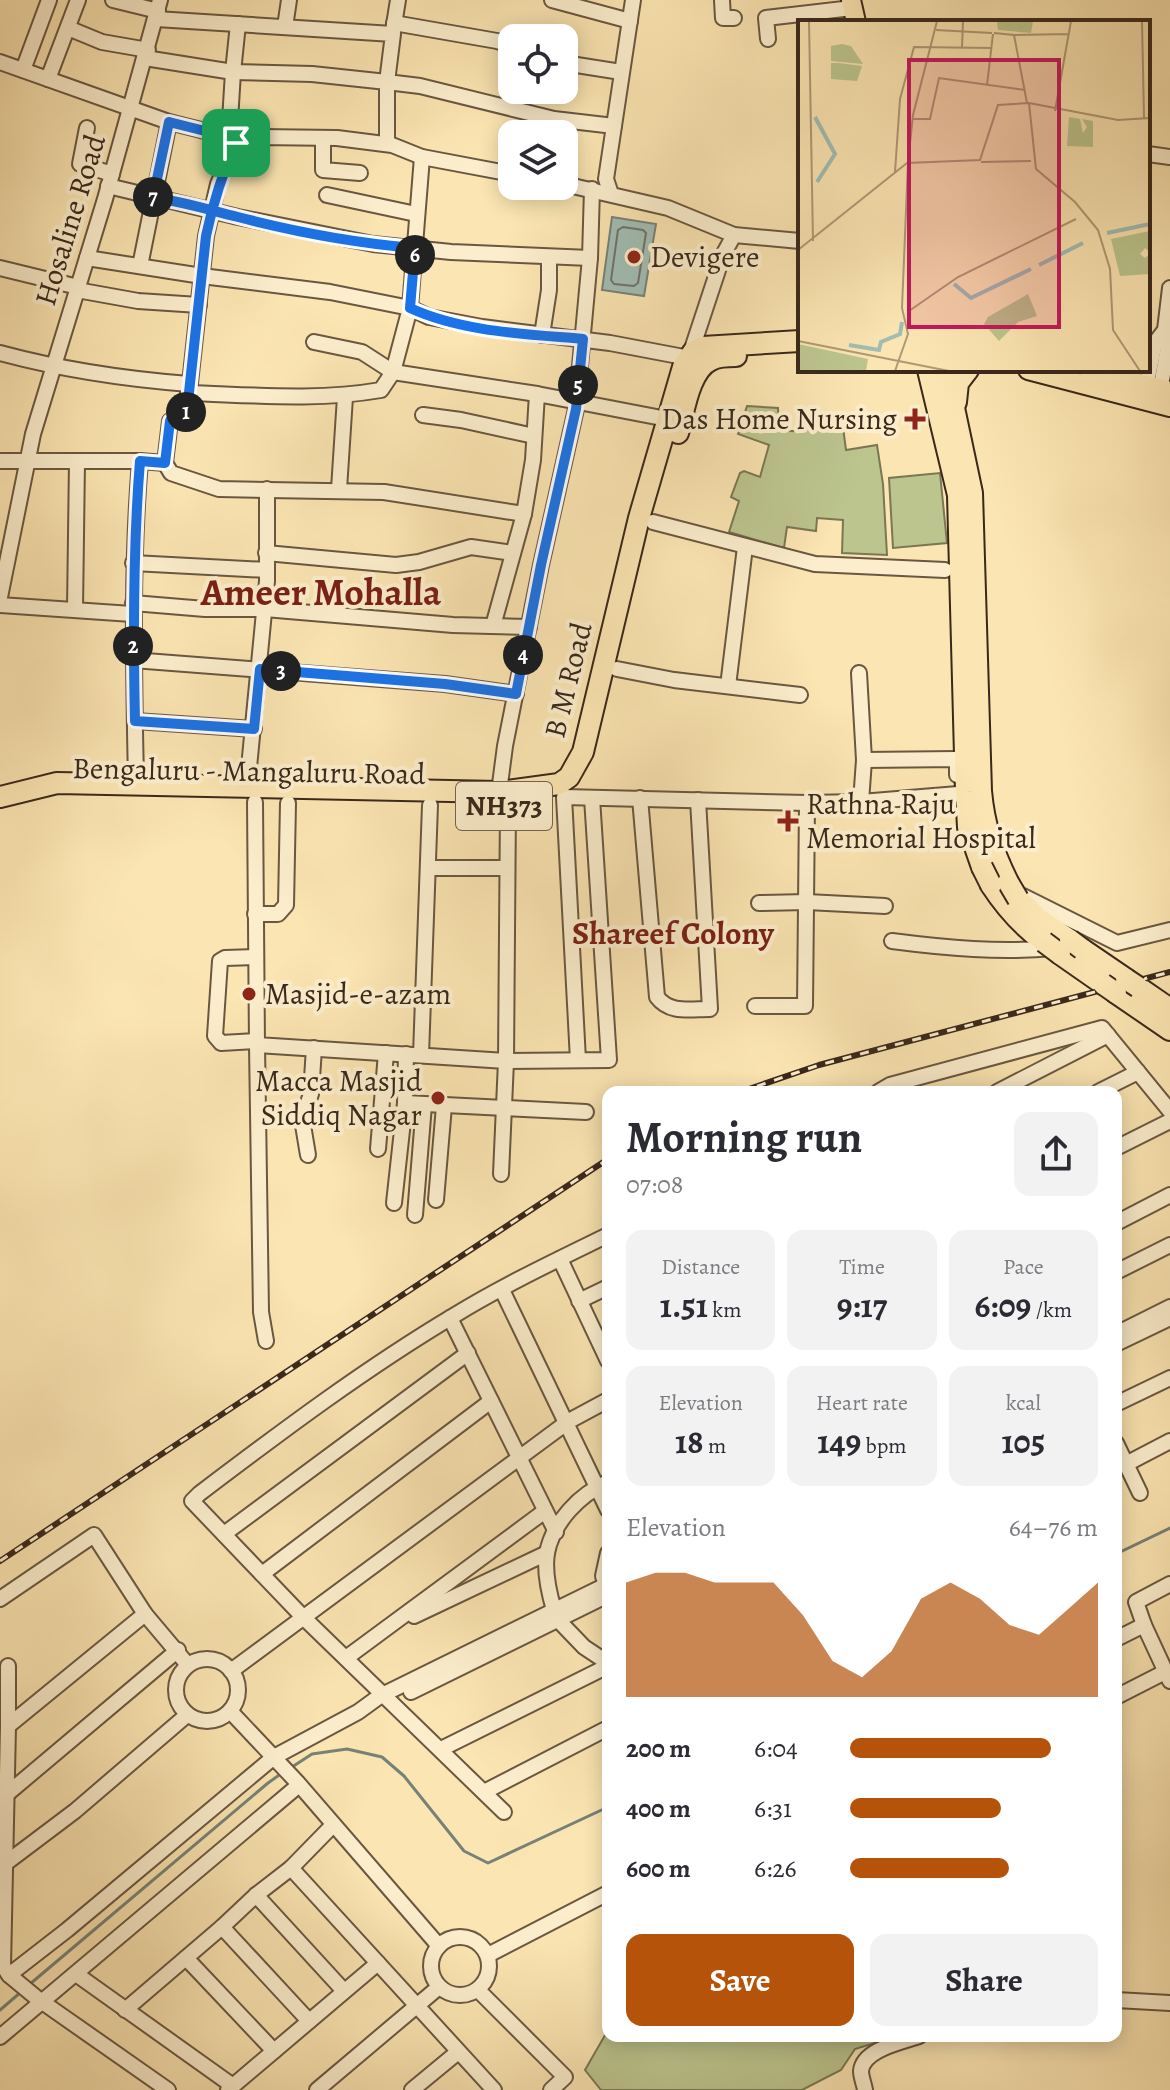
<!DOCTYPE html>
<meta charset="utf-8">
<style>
body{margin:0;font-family:Alegreya,serif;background:#f2f2f3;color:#2b2b33;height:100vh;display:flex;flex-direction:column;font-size:30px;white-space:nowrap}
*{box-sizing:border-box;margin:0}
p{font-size:26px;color:#7c7c81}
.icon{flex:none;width:44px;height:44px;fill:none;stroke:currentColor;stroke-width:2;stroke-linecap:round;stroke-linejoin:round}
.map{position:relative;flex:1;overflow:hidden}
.panel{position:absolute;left:602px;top:1086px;width:520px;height:956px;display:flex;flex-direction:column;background:#fff;border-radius:16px;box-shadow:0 4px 20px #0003}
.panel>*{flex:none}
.buttons{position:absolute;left:498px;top:24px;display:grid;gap:16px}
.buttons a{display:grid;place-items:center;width:80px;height:80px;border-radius:16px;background:#fff;box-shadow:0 4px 20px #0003;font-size:40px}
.pin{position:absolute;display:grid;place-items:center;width:68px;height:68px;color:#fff;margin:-34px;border-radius:16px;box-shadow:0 4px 12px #0006}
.km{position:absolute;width:40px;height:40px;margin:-20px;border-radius:50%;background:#222;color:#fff;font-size:22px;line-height:40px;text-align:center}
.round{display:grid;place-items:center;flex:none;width:84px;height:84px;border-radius:16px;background:#f2f2f3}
.summary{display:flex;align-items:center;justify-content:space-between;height:136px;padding:0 24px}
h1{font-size:44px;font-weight:600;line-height:60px}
.figures{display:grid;grid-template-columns:repeat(3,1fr);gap:12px;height:136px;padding:8px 24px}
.figures div{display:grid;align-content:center;border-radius:16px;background:#f2f2f3;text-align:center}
.figures b{font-size:34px;font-weight:600}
.figures small{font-size:22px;font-weight:400}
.figures p{font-size:22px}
.chart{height:224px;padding:16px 24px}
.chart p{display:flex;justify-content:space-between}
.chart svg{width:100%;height:144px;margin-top:8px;fill:#b45309;opacity:.7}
.cta{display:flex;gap:16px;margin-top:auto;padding:16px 24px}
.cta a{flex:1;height:92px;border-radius:16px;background:#b45309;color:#fff;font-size:32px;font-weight:600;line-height:92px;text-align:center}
.cta a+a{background:#f2f2f3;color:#2b2b33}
ul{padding:0 24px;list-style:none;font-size:26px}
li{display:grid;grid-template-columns:128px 96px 1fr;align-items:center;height:60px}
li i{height:20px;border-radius:10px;background:#b45309}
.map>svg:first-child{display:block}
.green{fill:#bcc58e;stroke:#7b7654;stroke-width:2}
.water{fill:#a1bdb4;stroke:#788177;stroke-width:2}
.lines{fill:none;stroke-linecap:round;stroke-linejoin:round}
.shore{stroke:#6e7268;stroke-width:2}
.stream{stroke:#788177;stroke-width:3}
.minor-casing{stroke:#6a5741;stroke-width:18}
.major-casing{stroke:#3a281b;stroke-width:22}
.highway-casing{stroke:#3a281b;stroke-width:24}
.minor{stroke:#fceecd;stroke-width:14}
.major{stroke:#fbe5b2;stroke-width:18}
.highway{stroke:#fbe5b2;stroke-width:20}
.rail-casing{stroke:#3a281b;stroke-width:6}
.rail{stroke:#fceecd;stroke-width:3;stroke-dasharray:9;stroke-linecap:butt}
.highway-bridge-casing{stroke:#3a281b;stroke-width:24;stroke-linecap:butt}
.highway-bridge{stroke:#fbe5b2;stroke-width:20}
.route-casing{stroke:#fff;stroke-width:16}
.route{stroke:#1a73e8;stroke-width:10}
.poi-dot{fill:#8f2418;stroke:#fceecd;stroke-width:3}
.labels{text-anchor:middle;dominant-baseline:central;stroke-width:8;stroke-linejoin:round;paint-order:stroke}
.shield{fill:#fceecd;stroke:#746350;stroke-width:2}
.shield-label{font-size:28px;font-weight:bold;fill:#3a281b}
.street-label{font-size:30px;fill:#3a281b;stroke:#fceecd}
.poi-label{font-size:30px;fill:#3a281b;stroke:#fceecd;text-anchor:start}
.neighbourhood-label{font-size:32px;font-weight:bold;fill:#7a1f14;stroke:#fceecd}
.district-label{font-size:38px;font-weight:bold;fill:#7a1f14;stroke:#fceecd}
.inset-river{fill:none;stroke:#a1bdb4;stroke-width:4}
.inset-road{fill:none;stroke:#ae9976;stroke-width:2}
.view{fill:#c2185b;fill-opacity:0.15;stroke:#c2185b;stroke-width:4}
.inset-edge{fill:none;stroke:#3a281b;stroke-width:4}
</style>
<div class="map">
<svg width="1170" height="2090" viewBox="0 0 1170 2090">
<rect width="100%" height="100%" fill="#fbe5b2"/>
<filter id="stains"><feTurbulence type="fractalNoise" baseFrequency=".0025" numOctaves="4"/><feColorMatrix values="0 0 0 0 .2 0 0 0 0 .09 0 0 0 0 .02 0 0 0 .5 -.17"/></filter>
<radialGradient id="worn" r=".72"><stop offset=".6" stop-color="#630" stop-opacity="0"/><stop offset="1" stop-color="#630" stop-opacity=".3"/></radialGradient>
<g class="green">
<path d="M 747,406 L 778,408 L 779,430 L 805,432 C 813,416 826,419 842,420 L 846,450 L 877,445 L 883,484 L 887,555 L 842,553 L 843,520 L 817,518 L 816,531 L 787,527 L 784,548 L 729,532 L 739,501 L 731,497 L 740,473 L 744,471 L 760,477 L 769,445 L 738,434 Z"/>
<path d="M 940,473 L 947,543 L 893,548 L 889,478 Z"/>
<path d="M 608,2030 L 608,2036 L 897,2036 L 855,2049 L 841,2070 L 802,2090 L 601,2090 L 585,2070 Z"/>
</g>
<path class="water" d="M 612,217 L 656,224 L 644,296 L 602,290 Z"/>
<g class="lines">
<path class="shore" d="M 623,227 L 643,230 L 646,233 L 638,283 L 634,286 L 614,284 L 611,280 L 618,230 Z"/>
<g class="stream">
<path d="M 1116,1554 L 1170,1528"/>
<path d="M 292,1767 L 312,1754 L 347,1749 L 382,1757 L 404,1776 L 464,1851 L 488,1863 L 608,1807"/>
<path d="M 30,1984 L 268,1783 L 282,1773"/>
<path d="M 0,2010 L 21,1992"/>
</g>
<defs>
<g id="minor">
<path d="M 113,0 L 158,11"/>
<path d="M 552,0 L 630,21"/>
<path d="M 722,0 L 723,18 L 734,18"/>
<path d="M 156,19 L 393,34 L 387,82 L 420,86 L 554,119 L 614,126"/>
<path d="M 394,23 L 497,41 L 512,46"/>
<path d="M 238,24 L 233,72 L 312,74 L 387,82 L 387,144"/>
<path d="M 285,27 L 289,0"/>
<path d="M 68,28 L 102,42 L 148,50"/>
<path d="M 393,31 L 398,0"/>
<path d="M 768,39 L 766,18 L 852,8"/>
<path d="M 145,58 L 233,72 L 229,137 L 235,143"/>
<path d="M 0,62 L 169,122 L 229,137"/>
<path d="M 564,63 L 621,72"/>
<path d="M 23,70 L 49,0"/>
<path d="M 48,79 L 78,0"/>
<path d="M 87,128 L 80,164 L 112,174"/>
<path d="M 323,138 L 323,170 L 360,173"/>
<path d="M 1148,154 L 1170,157"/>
<path d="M 564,184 L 668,208 L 734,235 L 800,241"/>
<path d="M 108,186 L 238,217 L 373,244 L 451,252 L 590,258"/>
<path d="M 611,194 L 606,179 L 633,0"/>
<path d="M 327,195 L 416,214"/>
<path d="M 87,258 L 202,276 L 330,292 L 410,308 L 429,317 L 482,327 L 610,343 L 689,358 L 723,255 L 734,235"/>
<path d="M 140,266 L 169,122"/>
<path d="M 0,268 L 78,287"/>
<path d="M 77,290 L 138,301 L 199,305"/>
<path d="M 542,335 L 549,290 L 549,257"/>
<path d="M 314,342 L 362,352 L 393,372 L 537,394"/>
<path d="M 0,353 C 63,370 124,379 189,384"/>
<path d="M 1145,391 L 1155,343 L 1165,330 L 1170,288"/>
<path d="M 188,393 C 253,395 317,401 381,390 L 393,372 L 410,308 L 422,157"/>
<path d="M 1159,396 L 1168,347 L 1165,330"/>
<path d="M 423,415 L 461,420 L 534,436"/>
<path d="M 0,461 L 140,461 L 165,463 L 170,421 L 186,420 L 206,236 L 218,184 L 236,143 L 260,137 L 337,138 L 392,145 L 422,157 L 512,174"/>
<path d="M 165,463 L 171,473 L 219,489 L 384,492 L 524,514 L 533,460 L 537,394 L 667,419"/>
<path d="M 339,489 L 345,397"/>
<path d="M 653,522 L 815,564 L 945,570"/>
<path d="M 266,553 L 396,565 L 419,562 L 471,547 L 513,553"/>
<path d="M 133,563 L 267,570"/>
<path d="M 0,597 L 33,434 L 105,199 L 160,0"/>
<path d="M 133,603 L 205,609 L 265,609 L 453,625 L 529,627"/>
<path d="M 0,605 L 132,614"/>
<path d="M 75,609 L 77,461"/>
<path d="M 493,626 L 524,514"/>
<path d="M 133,660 L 445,684 L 516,694"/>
<path d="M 617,669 L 674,680 L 800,695"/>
<path d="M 859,673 L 864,760 L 861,802"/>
<path d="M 728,686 L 745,547"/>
<path d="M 135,721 L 254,729"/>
<path d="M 864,760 L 957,759 L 957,775"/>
<path d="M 136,783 C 134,675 131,569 140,461"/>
<path d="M 247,788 L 267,581 L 267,489"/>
<path d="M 499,792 L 505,746 L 541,565 L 576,409 L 590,258 L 592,189"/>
<path d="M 640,798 L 657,997 C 670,1014 690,1009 710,1009 L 698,800"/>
<path d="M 255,802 L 257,1045 L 506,1061 L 609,1060 L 592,798"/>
<path d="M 428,868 L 506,868"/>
<path d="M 1023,896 L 1117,943 L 1170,930"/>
<path d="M 759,903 L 807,902 L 885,906"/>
<path d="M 255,914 L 278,914 L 286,905 L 288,803"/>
<path d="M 892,941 C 946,948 1000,953 1055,948"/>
<path d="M 256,957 L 225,958 L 220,961 L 215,1036 L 221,1043 L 257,1041"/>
<path d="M 755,1006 L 805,1006 L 807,803"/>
<path d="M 257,1045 L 261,1312 L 266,1341"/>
<path d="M 421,1055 L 430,805"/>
<path d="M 578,1060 L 564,797 L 807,803 L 861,802 L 958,794"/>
<path d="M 878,1092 L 890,1085 L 1102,1028 L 1170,1111"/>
<path d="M 997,1092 L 1108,1035"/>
<path d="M 1098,1092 L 1138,1072"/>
<path d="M 405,1103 L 586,1112"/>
<path d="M 1116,1148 L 1170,1121"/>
<path d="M 378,1149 L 386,1053"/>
<path d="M 308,1155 L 302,1119 L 311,1094 L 314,1048"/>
<path d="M 501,1174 L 506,1061 L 508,805"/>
<path d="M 436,1200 L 444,1106"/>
<path d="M 394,1203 L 405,1103 L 406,1054"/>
<path d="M 415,1215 L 424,1105"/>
<path d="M 1116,1223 L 1170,1195"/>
<path d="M 560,1259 L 608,1361"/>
<path d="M 1116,1272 L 1170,1245"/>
<path d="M 502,1290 L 608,1510"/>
<path d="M 579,1301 L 608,1287"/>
<path d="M 450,1318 L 556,1532"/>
<path d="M 1116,1334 L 1170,1307"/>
<path d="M 1116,1344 L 1170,1318"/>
<path d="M 1116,1404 L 1170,1378"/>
<path d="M 1116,1443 L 1140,1493"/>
<path d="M 1126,1464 L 1170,1441"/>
<path d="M 224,1534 L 468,1353"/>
<path d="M 262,1574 L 491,1401"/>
<path d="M 1170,1584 L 1136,1602 L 1144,1625 L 1170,1681"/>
<path d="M 608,1591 L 603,1576 L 608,1553"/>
<path d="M 0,1599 L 94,1535 L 145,1614 L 188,1665"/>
<path d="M 554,1610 C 549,1593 544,1571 547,1553 C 553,1522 580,1494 608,1482"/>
<path d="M 145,1614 L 8,1726 L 3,1966 L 9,1975 L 67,1930 L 274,1757 L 358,1712 L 380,1696 L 608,1584"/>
<path d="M 414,1616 L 547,1553"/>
<path d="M 559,1621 L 584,1647 L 608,1663"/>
<path d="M 1116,1639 L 1144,1625"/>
<path d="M 346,1658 L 545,1511"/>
<circle cx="207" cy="1690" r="31"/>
<path d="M 8,1666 L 8,1726"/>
<path d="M 231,1671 L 569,1421 L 608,1400"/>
<path d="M 411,1692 L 608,1595"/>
<path d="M 1116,1697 L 1165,1672"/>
<path d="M 230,1711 L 297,1782 L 439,1946"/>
<path d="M 441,1749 L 608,1666"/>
<path d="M 484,1792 L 608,1728"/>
<path d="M 7,1794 L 178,1650"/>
<path d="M 504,1812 L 303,1617 L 192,1501 L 199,1494 C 282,1431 366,1368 455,1315 C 504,1285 557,1260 608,1235"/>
<path d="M 6,1863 L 75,1811 L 187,1715"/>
<path d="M 291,1868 L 494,2090"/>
<path d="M 256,1895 L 344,1991"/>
<path d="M 222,1927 L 309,2021"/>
<circle cx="460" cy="1966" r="29"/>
<path d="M 488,1955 L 608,1893"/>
<path d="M 186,1958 L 274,2051"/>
<path d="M 76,1974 L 233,2086"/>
<path d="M 9,1975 L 38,1999 L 168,2090"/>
<path d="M 478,1990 L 565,2077 L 551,2090"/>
<path d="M 1116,2000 L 1170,2003"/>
<path d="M 125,2010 L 222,1927 L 256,1895 L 291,1868 L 333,1825"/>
<path d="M 0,2037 L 299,1785"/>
<path d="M 228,2090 L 378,1963"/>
<path d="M 317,2090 L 439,1987"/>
<path d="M 412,2090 L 458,2052"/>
<path d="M 865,2090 C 864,2084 861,2077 861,2071 C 863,2049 903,2042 919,2036"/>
</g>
<g id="major">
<path d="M 851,0 L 856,22"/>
<path d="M 1028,370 L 1170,407"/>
<path d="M 1088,370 L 1170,391"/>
</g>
<g id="highway">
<path d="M 928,370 L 958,495 L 966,792 L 968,827 L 982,867"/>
<path d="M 946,370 L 972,493 L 981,791 C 984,825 993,852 1008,882"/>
<path d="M 956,402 L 958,383 L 968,370"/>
<path d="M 678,433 C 684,412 689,370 711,360 C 718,356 728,356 736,356"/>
<path d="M 0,797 L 57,783 L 499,792 L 559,784 L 569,777 L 583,752 L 639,518 L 683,367 L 693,352 L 703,347 L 800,341"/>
<path d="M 991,885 C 1006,908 1022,926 1044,942"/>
<path d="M 1018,899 L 1039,919 L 1070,940"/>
<path d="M 1082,949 L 1126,979"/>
<path d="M 1060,954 L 1103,984"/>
<path d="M 1138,987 L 1170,1009"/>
<path d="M 1116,993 L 1170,1030"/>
</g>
</defs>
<use href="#minor" class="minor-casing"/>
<use href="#major" class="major-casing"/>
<use href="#highway" class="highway-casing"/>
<use href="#minor" class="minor"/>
<use href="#major" class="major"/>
<use href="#highway" class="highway"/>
<defs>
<g id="rail">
<path d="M 740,1092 L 819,1065 L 1170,972"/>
<path d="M 0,1561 L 608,1159"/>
</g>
</defs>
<use href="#rail" class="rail-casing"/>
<use href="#rail" class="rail"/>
<defs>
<g id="highway-bridge">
<path d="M 982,867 L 991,885"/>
<path d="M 1008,882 L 1018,899"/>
<path d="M 1070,940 L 1082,949"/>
<path d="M 1044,942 L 1060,954"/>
<path d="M 1126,979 L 1138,987"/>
<path d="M 1103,984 L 1116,993"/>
</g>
</defs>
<use href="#highway-bridge" class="highway-bridge-casing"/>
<use href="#highway-bridge" class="highway-bridge"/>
</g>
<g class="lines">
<defs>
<path id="route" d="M 236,143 C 222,174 213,203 206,236 L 186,420 L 170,421 L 165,463 L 140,461 C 133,548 133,634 135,721 L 254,729 L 260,669 L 445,684 L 516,694 L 541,565 L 576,409 L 583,339 C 526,334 462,332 410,308 L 415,248 C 356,243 296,232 238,217 C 209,210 182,201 153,198 L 169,122 L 229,137 L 236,143"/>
</defs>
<use href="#route" class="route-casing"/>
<use href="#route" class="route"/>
</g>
<g class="poi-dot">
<circle cx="634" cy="257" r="8"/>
<path d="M911 407h8v8h8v8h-8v8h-8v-8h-8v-8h8z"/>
<path d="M784 809h8v8h8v8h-8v8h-8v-8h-8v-8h8z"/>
<circle cx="249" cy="994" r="8"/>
<circle cx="438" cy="1098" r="8"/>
</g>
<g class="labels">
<rect class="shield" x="456" y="782" width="96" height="48" rx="6"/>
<g class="shield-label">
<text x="504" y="806">NH373</text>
</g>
<g class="street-label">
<text transform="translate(70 220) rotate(-73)">Hosaline Road</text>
<text transform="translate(568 680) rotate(-76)">B M Road</text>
<text transform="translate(249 771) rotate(1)">Bengaluru - Mangaluru Road</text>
</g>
<g class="poi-label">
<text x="650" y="257">Devigere</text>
<text x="897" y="419" text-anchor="end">Das Home Nursing</text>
<text x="806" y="804">Rathna Raju<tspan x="806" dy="34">Memorial Hospital</tspan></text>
<text x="265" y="994">Masjid-e-azam</text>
<text x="422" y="1081" text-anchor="end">Macca Masjid<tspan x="422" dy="34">Siddiq Nagar</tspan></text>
</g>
<g class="neighbourhood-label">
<text x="673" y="933">Shareef Colony</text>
</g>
<g class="district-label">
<text x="321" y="592">Ameer Mohalla</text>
</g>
</g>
<g transform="translate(798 20)">
<rect width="352" height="352" fill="#fbe5b2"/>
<path d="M 199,1 L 235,1 L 233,13 L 200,10 ZM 44,24 L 53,26 L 65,44 L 33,41 L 33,26 ZM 33,43 L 41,43 L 64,46 L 59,61 L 33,59 ZM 271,97 L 282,99 L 285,113 L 289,107 L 284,99 L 295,101 L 295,127 L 269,126 ZM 352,211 L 352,232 L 347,228 L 342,234 L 347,238 L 352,234 L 352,254 L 322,256 L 313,219 ZM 230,274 L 239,296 L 220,302 L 201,321 L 186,304 L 190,297 ZM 0,324 L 70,339 L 68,351 L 0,351 Z" fill="#bcc58e"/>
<path class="inset-river" d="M 17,97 L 37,134 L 19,162M 309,213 L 352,204M 241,245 L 285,223M 156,264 L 173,278 L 233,249M 51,325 L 81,330 L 83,322 L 102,314 L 104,302"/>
<path class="inset-road" d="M 11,1 L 15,221M 344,1 L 346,98M 138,10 L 194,13M 196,13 L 216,15 L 229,83M 216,15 L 270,14M 164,27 L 165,1M 189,65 L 195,14M 231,83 L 320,100 L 352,98M 257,91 L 273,1M 114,99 L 132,99 L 141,58 L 227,70M 110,142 L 115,95 L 139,1M 183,142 L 233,141M 97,152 L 102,79 L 116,27 L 194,28M 0,230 L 109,143 L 182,140 L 200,85 L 231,83 L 238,149 L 277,182 L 300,210 L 312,249 L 315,310 L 342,351M 111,291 L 160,257 L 278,199M 0,321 L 151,351M 97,351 L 110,314 L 104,288 L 110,142"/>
<path class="view" d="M 111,40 L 261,40 L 261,307 L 111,307 Z"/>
<rect width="352" height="352" class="inset-edge"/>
</g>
<rect width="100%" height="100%" filter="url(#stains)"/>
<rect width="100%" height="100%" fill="url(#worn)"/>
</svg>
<div class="buttons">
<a><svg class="icon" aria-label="locate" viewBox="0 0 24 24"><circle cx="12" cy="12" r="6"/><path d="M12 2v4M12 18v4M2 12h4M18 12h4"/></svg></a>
<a><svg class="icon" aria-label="layers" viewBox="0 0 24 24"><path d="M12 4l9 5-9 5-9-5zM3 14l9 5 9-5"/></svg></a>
</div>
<div class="pin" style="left:236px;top:143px;background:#1e9e55"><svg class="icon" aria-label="arrive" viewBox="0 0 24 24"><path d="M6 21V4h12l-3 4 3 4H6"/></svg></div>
<b class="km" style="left:186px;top:412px">1</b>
<b class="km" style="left:133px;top:646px">2</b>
<b class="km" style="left:281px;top:671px">3</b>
<b class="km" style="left:523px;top:655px">4</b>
<b class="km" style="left:578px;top:385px">5</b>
<b class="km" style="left:415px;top:255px">6</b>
<b class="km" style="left:153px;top:197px">7</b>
<section class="panel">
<div class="summary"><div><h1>Morning run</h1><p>07:08</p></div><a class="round"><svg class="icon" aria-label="share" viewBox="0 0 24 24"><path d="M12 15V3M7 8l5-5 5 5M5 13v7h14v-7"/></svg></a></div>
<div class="figures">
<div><p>Distance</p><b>1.51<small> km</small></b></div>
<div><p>Time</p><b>9:17</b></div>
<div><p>Pace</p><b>6:09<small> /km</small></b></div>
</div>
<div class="figures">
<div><p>Elevation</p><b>18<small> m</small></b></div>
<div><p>Heart rate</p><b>149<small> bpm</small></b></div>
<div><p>kcal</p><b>105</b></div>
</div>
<div class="chart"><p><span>Elevation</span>64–76 m</p>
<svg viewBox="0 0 160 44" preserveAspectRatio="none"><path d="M0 44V9L10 6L20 6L30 9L40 9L50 9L60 19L70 33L80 38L90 30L100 14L110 9L120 14L130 22L140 25L150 17L160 9V44z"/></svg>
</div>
<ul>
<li><b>200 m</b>6:04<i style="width:81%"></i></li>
<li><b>400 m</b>6:31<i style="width:61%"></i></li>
<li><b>600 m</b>6:26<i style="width:64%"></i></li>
</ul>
<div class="cta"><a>Save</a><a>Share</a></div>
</section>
</div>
